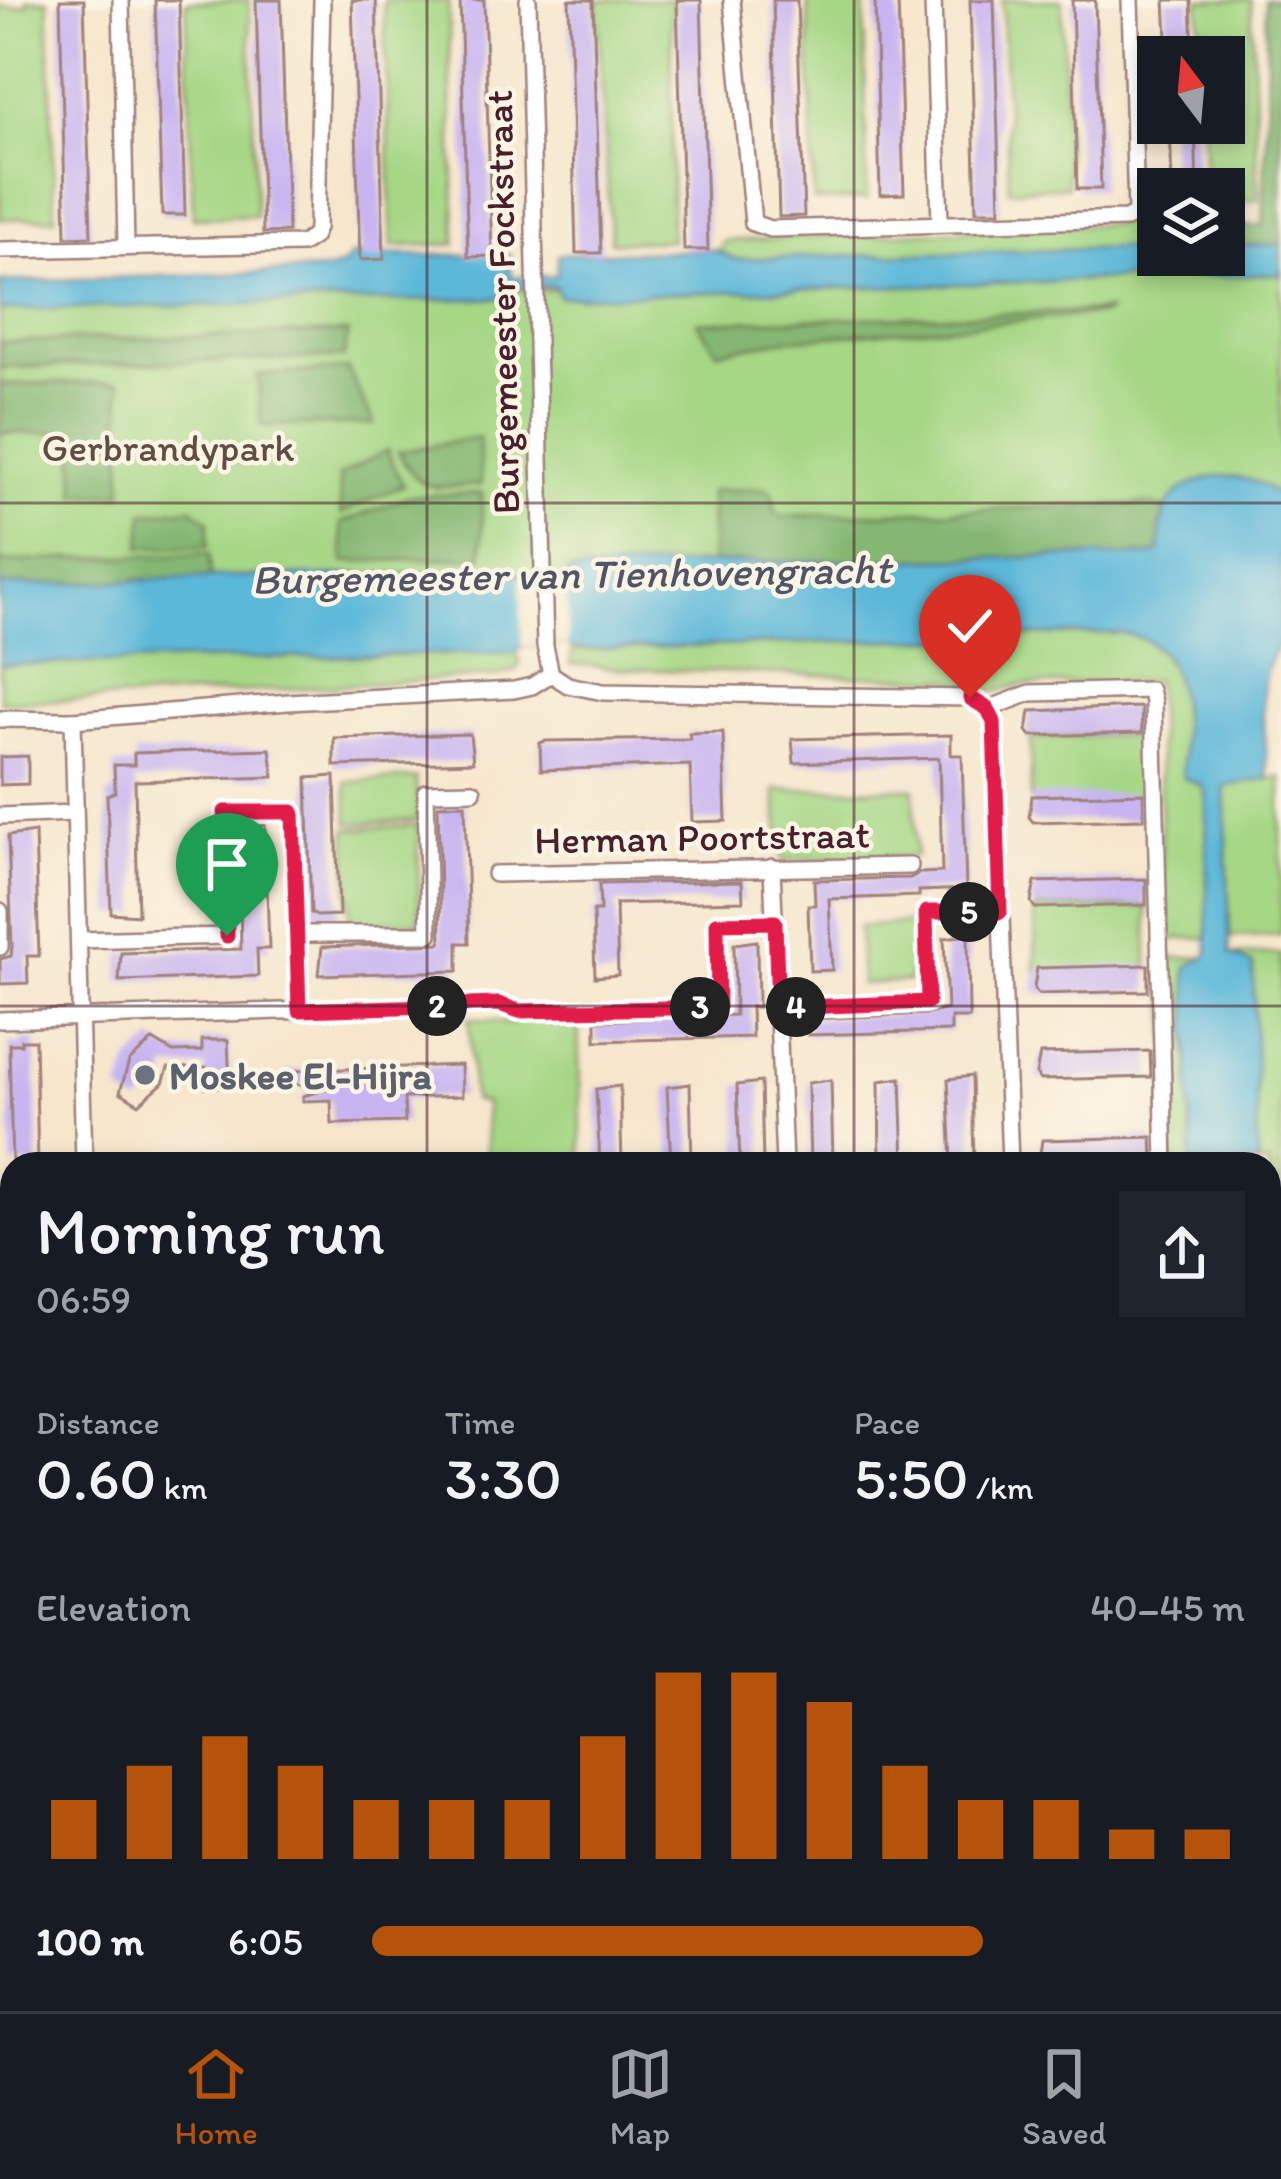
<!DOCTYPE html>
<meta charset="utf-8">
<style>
body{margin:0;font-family:Itim,sans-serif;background:#20242c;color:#f1f3f6;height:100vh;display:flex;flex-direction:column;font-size:45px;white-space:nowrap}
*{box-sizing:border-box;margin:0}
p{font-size:39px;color:#9ea1a6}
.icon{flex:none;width:66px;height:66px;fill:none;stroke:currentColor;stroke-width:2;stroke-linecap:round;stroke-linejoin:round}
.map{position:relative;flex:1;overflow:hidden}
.side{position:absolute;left:0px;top:1152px;width:1281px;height:861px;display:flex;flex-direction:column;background:#171b24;border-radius:36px 36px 0 0;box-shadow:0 6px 18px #0003}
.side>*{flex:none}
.needle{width:78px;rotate:344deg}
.buttons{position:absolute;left:1137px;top:36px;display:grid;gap:24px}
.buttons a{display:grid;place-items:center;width:108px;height:108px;border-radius:0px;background:#171b24;box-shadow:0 6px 18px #0003;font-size:60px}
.pin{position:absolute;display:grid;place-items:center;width:102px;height:102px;color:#fff;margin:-123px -51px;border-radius:50% 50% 50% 0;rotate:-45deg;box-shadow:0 0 12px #0007}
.pin .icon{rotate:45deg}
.km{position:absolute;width:60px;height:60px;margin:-30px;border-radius:50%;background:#222;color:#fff;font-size:33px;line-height:60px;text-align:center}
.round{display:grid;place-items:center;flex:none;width:126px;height:126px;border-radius:0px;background:#20242c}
.summary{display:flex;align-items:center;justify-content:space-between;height:204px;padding:0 36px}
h1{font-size:66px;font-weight:600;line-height:90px}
.stats{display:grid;grid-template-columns:repeat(3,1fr);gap:18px;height:204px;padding:12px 36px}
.stats div{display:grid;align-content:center}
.stats b{font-size:60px;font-weight:600}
.stats small{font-size:33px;font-weight:400}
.stats p{font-size:33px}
.chart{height:336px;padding:24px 36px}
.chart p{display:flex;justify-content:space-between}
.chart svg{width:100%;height:216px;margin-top:12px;stroke:#b45309;stroke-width:6}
ul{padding:0 36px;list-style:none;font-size:39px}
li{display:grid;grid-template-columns:192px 144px 1fr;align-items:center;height:90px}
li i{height:30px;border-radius:15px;background:#b45309}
.tab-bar{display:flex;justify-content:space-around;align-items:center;height:168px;border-top:3px solid #363941;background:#171b24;font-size:33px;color:#9ea1a6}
.tab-bar a{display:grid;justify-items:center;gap:6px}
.tab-bar .selected{color:#b45309}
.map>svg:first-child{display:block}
.green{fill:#a6d785;stroke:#787b58;stroke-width:3}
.forest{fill:#84b872;stroke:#676c4e;stroke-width:3}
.water{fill:#5bb8d9;stroke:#526c82;stroke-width:3}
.pier{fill:#f6e6cc}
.building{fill:#c7b4f1}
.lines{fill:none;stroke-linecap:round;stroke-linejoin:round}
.street-casing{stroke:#a0827c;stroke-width:20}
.secondary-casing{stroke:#a0827c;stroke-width:26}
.street{stroke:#fff;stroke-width:15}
.secondary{stroke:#fee3d2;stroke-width:21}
.tram{stroke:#4a1f2b;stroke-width:3}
.route-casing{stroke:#fff;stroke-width:24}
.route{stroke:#e11d48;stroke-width:15}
.grid{fill:none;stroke:#4a1f2b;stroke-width:3;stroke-opacity:0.55}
.worship-dot{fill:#6b7280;stroke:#fcf5e5;stroke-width:4.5}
.labels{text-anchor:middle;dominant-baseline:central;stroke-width:9;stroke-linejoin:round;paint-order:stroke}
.street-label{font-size:39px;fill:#4a1f2b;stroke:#fcf5e5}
.park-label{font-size:39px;fill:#614d42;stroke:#fcf5e5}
.worship-label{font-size:39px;font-weight:bold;fill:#5b616d;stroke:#fcf5e5;text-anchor:start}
.water-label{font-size:42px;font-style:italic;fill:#505568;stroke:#fcf5e5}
</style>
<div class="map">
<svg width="1281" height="2011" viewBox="0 0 1281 2011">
<rect width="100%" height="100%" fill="#fcf5e5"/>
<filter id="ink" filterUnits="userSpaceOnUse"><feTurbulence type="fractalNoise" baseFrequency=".00833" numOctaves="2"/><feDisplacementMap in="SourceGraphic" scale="24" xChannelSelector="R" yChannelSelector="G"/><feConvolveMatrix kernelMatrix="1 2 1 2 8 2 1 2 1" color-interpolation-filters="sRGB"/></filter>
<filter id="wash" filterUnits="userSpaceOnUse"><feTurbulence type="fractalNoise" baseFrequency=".004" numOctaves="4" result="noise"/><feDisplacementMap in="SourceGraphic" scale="48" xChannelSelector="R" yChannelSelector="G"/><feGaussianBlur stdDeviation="2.7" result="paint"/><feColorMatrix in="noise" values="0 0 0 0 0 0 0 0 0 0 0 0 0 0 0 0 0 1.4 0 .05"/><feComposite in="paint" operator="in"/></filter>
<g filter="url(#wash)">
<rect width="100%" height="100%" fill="#f6e6cc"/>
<g class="green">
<path d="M 27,0 L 48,0 L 55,218 L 0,219 L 0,7 L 27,6 Z"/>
<path d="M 249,0 L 256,216 L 193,218 L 186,2 Z"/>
<path d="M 384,0 L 448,0 L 456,244 L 392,246 Z"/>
<path d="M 597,0 L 672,0 L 671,240 L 611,242 Z"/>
<path d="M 808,0 L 864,0 L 867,199 L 814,201 Z"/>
<path d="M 1002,0 L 1062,0 L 1067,186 L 1009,190 Z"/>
<path d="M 1199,0 L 1251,0 L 1258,200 L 1224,201 L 1224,189 L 1205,189 L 1203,123 L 1224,123 L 1224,57 L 1201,57 Z"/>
<path d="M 1133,223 L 1133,248 L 734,259 L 718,250 L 725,241 Z"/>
<path d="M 1281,267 L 1281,561 L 0,601 L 0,301 L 550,290 L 889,276 Z"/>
<path d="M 1118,633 C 1190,638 1186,728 1196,782 L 1203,786 L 1206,797 L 1208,938 L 1165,939 L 1156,681 L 1022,685 L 979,695 L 949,679 L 628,669 L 570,664 L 573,650 Z"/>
<path d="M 517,652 L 520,664 L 515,671 L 497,676 L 139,698 L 0,702 L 0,665 Z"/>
<path d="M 1142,735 L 1143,796 L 1031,799 L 1031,738 Z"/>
<path d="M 1281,777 L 1281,935 L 1230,937 L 1225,785 Z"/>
<path d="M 416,778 L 418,820 L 349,824 L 346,782 Z"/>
<path d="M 914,788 L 916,856 L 782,860 L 775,790 Z"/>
<path d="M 418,825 L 419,922 L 350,925 L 347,829 Z"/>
<path d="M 1147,907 L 1148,969 L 1036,972 L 1035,909 Z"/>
<path d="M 918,922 L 909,981 L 861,984 L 859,927 Z"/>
<path d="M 1281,954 L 1281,1241 L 1272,1251 L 1269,1249 L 1269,1164 L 1258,1164 L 1253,965 L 1230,955 Z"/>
<path d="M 1208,957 L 1187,967 L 1192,1164 L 1171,1164 L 1165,958 Z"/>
<path d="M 469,1018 L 513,1024 L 521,1018 L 578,1023 L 582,1164 L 487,1164 L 485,1103 L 473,1101 Z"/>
</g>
<g class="forest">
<path d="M 1265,0 L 1281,0 L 1281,244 L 1224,246 L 1224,226 L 1263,225 L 1267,95 Z"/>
<path d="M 1108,311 L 1104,314 L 792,339 L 717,351 L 697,322 Z"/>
<path d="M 348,332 L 344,357 L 0,368 L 0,342 Z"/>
<path d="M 348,369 L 374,424 L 261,426 L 258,375 Z"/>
<path d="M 120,382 L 123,493 L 76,495 L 74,433 L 0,433 L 0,384 Z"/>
<path d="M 479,437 L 481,485 C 433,486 424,498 398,452 Z"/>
<path d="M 387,450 L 403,485 L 341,514 L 339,476 Z"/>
<path d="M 766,488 L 772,494 L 776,513 L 782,516 L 1145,504 L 1165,508 L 1160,527 L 1160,551 L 1154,555 L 712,563 L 710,491 Z"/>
<path d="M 482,493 L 482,557 L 344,562 L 341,523 L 410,496 Z"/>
<path d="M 192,508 L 209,521 L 208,546 L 141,547 L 144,513 Z"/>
<path d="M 209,553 L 211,577 L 0,586 L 0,562 Z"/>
</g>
<g class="water">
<path d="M 1281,244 L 1281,274 L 559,297 L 555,286 L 514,287 L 511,298 L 0,310 L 0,282 L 330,270 L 342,266 L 353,255 L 510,255 L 511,274 L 514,277 L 556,276 L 558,254 L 715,250 L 734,259 L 1158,247 L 1158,255 L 1224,255 L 1224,246 Z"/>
<path d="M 1218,476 C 1245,477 1260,480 1281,498 L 1281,643 C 1251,675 1266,737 1268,779 L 1225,786 L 1230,954 L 1253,965 L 1258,1164 L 1192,1164 L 1187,967 L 1208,956 L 1206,797 L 1202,786 L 1183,778 C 1180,724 1192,638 1118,633 L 573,650 L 570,645 L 520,647 L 517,652 L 0,665 L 0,586 L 211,577 L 520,573 L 521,578 L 566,577 L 567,572 L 712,563 L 1154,555 L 1160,551 C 1159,504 1172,486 1218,476 Z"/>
<path d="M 1269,1249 L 1272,1251 L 1280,1479 L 1269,1483 Z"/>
<path d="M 1281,1642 L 1281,2011 L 1210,2011 L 1210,2001 L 1269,2001 L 1269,1643 Z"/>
</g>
<path class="pier" d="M 567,576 L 568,646 L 522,647 L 520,578 Z"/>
<g id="blocks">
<g class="building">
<path d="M 60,0 L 84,0 L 91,236 L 66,237 Z"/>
<path d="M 155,0 L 179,0 L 185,215 L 162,215 Z"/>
<path d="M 256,0 L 281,0 L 288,232 L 263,233 Z"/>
<path d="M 352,0 L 376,0 L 384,259 L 360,260 Z"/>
<path d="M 460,0 L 484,0 L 492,256 L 468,257 Z"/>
<path d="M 569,0 L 593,0 L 601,253 L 576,253 Z"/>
<path d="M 677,0 L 701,0 L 708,250 L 684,250 Z"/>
<path d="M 773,0 L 797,0 L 804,216 L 779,217 Z"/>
<path d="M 875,0 L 898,0 L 904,194 L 880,195 Z"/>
<path d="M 970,0 L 994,0 L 1000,211 L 976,211 Z"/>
<path d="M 1072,0 L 1095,0 L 1101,189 L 1077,189 Z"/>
<path d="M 1165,0 L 1191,0 L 1193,57 L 1168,57 Z"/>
<path d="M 1170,123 L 1195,123 L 1197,189 L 1172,189 Z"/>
<path d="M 1141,707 L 1142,733 L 1031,736 L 1027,731 L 1030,711 Z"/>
<path d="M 723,732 L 726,821 L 692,822 L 690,765 L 541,770 L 540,743 L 545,741 L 690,739 L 689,733 Z"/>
<path d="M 470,734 L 473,762 L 334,766 L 334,738 Z"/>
<path d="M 951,735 L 951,755 L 962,755 L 966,889 L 919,891 L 919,896 L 829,899 L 832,970 L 810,971 L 808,905 L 815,905 L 814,880 L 910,878 L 920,873 L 942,872 L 939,758 L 794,763 L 792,739 Z"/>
<path d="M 270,749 L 274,777 L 135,781 L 138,915 L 111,913 L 107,795 L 115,792 L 114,765 L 134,765 L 134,753 Z"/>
<path d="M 28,756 L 28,784 L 0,785 L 0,757 Z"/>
<path d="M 335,776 L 339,915 L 317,916 L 311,913 L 307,778 Z"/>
<path d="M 1143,793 L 1144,819 L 1033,822 L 1029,817 L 1032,796 Z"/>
<path d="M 465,804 L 469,943 L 458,943 L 458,971 L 319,975 L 322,947 L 441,943 L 438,805 Z"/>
<path d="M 265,825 L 269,949 L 257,949 L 258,976 L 119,981 L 121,953 L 241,949 L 238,829 Z"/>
<path d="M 35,832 L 39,956 L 27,956 L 28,983 L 0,984 L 0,959 L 11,956 L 12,947 L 8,836 Z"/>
<path d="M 1146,879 L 1146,905 L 1035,908 L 1031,902 L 1035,882 Z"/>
<path d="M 742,881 L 743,901 L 616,904 L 618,975 L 595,977 L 593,911 L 600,911 L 599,884 Z"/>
<path d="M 968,935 L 969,1018 L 951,1018 L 951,1031 L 808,1035 L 807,1019 L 928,1014 L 947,1009 L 944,938 Z"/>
<path d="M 757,941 L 758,1007 L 751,1007 L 752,1037 L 596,1041 L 596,1021 L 735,1015 L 734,944 Z"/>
<path d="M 1148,965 L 1148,991 L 1038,994 L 1034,988 L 1037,968 Z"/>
<path d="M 21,1040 L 35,1040 L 38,1164 L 12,1164 L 9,1044 L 21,1044 Z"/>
<path d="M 153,1040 L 173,1052 L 202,1051 L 202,1040 L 228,1040 L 230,1087 L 206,1088 L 206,1067 L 168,1068 L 163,1083 L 139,1104 L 120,1092 L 129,1061 Z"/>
<path d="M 1150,1051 L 1151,1077 L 1040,1080 L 1036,1074 L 1040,1054 Z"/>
<path d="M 461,1065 L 462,1096 L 404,1098 L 405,1122 L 332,1124 L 331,1100 L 303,1101 L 303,1096 L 334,1087 L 334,1083 L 287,1085 L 287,1071 Z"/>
<path d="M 972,1076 L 974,1164 L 952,1164 L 948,1079 Z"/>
<path d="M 901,1078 L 904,1164 L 880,1164 L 879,1081 Z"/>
<path d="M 831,1080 L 833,1164 L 810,1164 L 808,1083 Z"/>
<path d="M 761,1082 L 763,1164 L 740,1164 L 737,1085 Z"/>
<path d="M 690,1084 L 692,1164 L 671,1164 L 667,1087 Z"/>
<path d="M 620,1086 L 622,1164 L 600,1164 L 596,1089 Z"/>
<path d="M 1152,1137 L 1153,1163 L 1043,1164 L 1039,1160 L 1042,1140 Z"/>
</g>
</g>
</g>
<g filter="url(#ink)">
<use href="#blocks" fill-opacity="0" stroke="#a0827c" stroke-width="3"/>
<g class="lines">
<defs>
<g id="street">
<path d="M 121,0 L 126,247"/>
<path d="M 528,0 L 545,646 L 551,674"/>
<path d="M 732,0 L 753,223 L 770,229 L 1126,219 L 1136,214 L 1130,0"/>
<path d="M 933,0 L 940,223"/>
<path d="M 0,250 L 302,244 L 313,237 L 317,228 L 322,0"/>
<path d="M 551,674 L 568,685 L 603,692 L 969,698 L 988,709"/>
<path d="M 988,709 L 1030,693 L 1150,690 L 1153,702 L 1165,1164"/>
<path d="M 988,709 L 994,723 L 1010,1164"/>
<path d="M 0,719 L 73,720 L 288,702 L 514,690 L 532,686 L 551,674"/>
<path d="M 73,720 L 84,1164"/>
<path d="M 0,816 L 75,813"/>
<path d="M 772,867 L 784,1164"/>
<path d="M 495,874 L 910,866"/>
<path d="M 0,911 L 0,947"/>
<path d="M 297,934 L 429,934 L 426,792 L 473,791"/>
<path d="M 79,940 L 227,936 L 225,813 L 293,812 L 299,1010"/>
<path d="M 778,1008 L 928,1002 L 926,912 L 1000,912"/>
<path d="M 0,1020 L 499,1004 L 519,1011 L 718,1007 L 717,923 L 775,921"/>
<path d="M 0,1245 L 10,1432 L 0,1432"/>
<path d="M 0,1848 L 6,1868 L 0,1884"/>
<path d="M 0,1955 L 12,1955"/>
<path d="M 1036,2001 L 1036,2011"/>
</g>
<g id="secondary">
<path d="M 1269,1536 L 1281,1536"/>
<path d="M 0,1568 L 12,1568"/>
<path d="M 1269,1587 L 1281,1587"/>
<path d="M 0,1626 L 12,1625"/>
<path d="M 204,2001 L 219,2011"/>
</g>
</defs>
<use href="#street" class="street-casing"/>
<use href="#secondary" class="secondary-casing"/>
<use href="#street" class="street"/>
<use href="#secondary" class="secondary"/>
<g class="tram">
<path d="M 1269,1557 L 1281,1557"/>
<path d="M 0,1604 L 12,1603"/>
</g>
</g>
</g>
<g class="lines" filter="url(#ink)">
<defs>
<path id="route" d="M 227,936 L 225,812 L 293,812 L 299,1010 L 499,1004 L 519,1011 L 718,1007 L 717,923 L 775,922 L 778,1008 L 928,1002 L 926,912 L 1000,912 L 994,722 L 988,709 L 970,698"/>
</defs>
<use href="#route" class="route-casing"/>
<use href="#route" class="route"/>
</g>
<path class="grid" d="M 427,0 L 427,1164M 854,0 L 854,1164M 0,503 L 1281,503M 0,1006 L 1281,1006M 0,1508 L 12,1508M 1269,1508 L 1281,1508M 427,2001 L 427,2011M 854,2001 L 854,2011"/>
<circle class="worship-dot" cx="145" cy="1075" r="12"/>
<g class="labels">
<g class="street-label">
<text transform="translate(502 302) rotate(-91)">Burgemeester Fockstraat</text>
<text transform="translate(702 837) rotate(-1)">Herman Poortstraat</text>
</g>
<g class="park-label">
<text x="168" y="447">Gerbrandypark</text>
</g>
<g class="worship-label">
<text x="169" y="1075">Moskee El-Hijra</text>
</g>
<g class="water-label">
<text transform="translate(571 574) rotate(-1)">Burgemeester van Tienhovengracht</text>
</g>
</g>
</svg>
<div class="buttons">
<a><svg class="needle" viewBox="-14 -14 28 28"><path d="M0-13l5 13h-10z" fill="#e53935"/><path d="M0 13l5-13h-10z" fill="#9ea1a6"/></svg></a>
<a><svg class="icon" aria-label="layers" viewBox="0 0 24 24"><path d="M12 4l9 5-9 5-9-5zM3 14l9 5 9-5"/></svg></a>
</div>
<div class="pin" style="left:227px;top:936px;background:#1e9e55"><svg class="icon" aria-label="arrive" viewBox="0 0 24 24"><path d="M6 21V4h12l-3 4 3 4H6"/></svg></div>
<div class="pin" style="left:970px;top:698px;background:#d93025"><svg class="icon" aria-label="check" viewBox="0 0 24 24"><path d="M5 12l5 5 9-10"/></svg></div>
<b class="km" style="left:437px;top:1006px">2</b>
<b class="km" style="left:700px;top:1007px">3</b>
<b class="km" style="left:796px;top:1007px">4</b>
<b class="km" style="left:969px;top:912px">5</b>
<section class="side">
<div class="summary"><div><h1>Morning run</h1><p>06:59</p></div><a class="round"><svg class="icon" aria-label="share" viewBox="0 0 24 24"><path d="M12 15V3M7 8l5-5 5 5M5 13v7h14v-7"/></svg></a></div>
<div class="stats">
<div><p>Distance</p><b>0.60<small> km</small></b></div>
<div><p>Time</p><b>3:30</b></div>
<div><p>Pace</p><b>5:50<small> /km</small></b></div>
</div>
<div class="chart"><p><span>Elevation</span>40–45 m</p>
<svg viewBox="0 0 160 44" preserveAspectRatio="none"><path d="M5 44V32M15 44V25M25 44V19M35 44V25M45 44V32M55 44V32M65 44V32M75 44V19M85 44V6M95 44V6M105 44V12M115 44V25M125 44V32M135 44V32M145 44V38M155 44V38"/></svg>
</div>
<ul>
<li><b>100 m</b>6:05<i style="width:70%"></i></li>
</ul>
</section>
</div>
<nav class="tab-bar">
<a class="selected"><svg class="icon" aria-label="home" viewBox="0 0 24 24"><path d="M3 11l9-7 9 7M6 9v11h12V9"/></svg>Home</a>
<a><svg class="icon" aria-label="map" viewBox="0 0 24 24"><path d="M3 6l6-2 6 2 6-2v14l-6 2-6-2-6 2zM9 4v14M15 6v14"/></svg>Map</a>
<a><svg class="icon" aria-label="saved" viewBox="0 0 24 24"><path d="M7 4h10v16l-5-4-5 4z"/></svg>Saved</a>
</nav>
